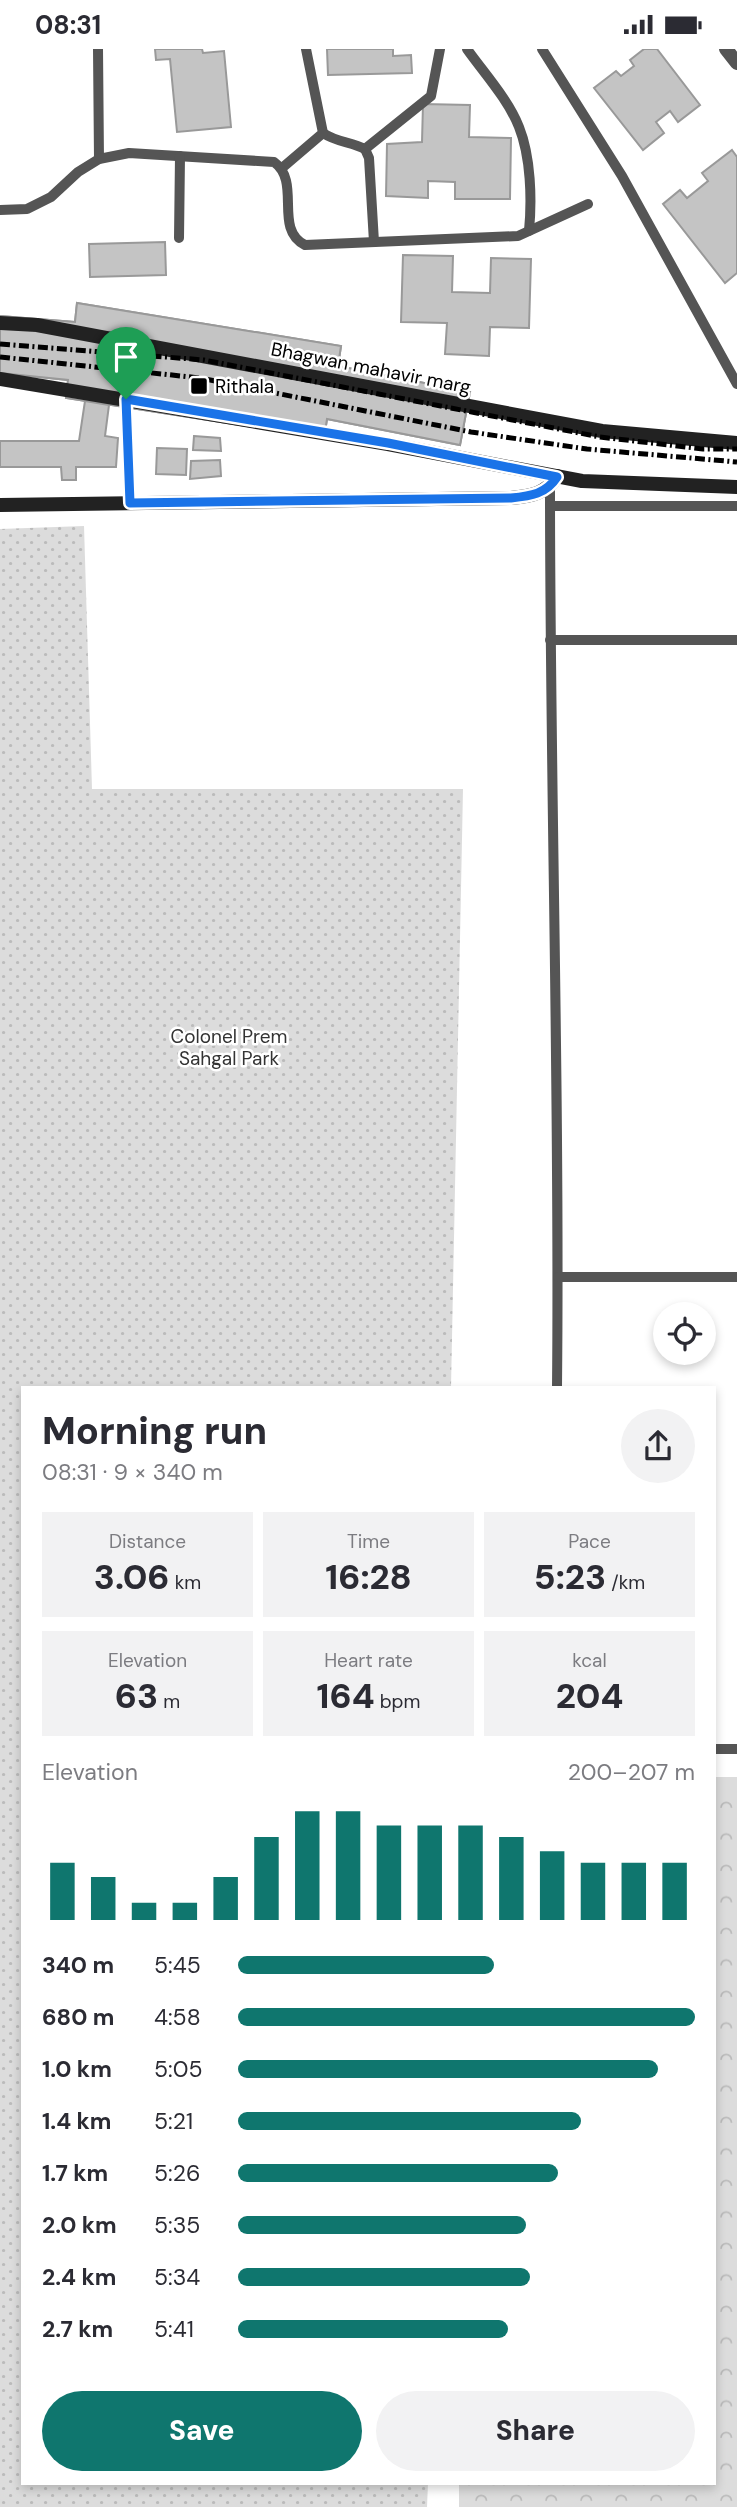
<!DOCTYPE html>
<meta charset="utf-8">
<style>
body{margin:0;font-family:"DM Sans",sans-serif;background:#f2f2f3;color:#2b2b33;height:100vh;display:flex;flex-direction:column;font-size:26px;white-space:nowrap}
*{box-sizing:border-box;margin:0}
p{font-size:23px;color:#7c7c81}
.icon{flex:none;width:38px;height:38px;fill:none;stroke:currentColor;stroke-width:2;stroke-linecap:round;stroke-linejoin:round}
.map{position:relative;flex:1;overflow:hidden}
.details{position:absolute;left:21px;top:1337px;width:695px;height:1099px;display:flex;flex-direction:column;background:#fff;border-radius:0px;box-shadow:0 4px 10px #0003}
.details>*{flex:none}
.fabs{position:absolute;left:653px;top:1253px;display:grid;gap:14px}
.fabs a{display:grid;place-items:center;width:63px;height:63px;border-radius:50%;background:#fff;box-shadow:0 4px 10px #0003;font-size:35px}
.pin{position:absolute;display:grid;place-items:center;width:60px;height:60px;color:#fff;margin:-72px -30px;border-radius:50% 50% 50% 0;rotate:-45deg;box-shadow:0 0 7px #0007}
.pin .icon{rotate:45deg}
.round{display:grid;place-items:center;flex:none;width:74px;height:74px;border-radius:37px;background:#f2f2f3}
.overview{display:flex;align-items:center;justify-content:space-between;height:119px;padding:0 21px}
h1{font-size:38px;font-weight:800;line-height:52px}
.metrics{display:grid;grid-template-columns:repeat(3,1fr);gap:10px;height:119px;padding:7px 21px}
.metrics div{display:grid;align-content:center;border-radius:0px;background:#f2f2f3;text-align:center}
.metrics b{font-size:35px;font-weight:800}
.metrics small{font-size:19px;font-weight:400}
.metrics p{font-size:19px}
.chart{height:196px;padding:14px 21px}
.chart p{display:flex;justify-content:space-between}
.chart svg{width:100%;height:126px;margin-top:7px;stroke:#0f766e;stroke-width:6}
.action{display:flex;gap:14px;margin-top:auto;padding:14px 21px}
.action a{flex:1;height:80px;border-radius:42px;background:#0f766e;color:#fff;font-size:28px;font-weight:800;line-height:80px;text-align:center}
.action a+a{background:#f2f2f3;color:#2b2b33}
ul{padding:0 21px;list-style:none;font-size:23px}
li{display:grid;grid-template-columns:112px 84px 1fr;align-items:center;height:52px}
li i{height:18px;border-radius:9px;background:#0f766e}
.status{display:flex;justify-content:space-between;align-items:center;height:49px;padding:0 35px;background:#fff;direction:ltr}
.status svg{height:19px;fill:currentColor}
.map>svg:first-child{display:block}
.grass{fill:url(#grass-dots)}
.forest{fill:url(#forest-crowns)}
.building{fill:#c4c4c4;stroke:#999;stroke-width:2}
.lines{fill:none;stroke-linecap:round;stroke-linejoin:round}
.lane{stroke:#555;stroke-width:10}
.street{stroke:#555;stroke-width:14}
.secondary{stroke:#222;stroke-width:14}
.rail{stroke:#000;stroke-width:5;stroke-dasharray:10 3.5 2 3.5;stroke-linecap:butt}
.route-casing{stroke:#fff;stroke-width:14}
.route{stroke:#1a73e8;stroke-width:9}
.poi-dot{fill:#000;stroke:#fff;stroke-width:2.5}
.labels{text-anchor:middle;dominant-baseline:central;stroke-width:5;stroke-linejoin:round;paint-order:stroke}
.street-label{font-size:19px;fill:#000;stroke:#fff}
.poi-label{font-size:19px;fill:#000;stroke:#fff;text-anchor:start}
.park-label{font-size:19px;fill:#333;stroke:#fff}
</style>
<div class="status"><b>08:31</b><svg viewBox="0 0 49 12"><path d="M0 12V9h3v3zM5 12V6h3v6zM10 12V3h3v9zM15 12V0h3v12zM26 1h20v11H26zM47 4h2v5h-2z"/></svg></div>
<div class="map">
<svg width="737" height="2458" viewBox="0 0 737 2458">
<defs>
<pattern id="grass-dots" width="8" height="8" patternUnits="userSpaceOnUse" patternTransform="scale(1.75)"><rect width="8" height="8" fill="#dcdcdc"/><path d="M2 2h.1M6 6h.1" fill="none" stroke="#bbb" stroke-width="1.8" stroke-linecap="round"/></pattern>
<pattern id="forest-crowns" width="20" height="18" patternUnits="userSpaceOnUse" patternTransform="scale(1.75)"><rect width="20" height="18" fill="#dcdcdc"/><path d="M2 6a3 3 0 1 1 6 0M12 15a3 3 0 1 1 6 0" fill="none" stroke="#bbb"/></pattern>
</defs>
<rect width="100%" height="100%" fill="#fff"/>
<path class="grass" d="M 84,477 L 92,740 L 463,740 L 451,1339 L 23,1339 L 23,2434 L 428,2434 L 427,2458 L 0,2458 L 0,480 Z"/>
<path class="forest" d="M 714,1728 L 737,1728 L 737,2458 L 459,2458 L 459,2434 L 714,2434 Z"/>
<g class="building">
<path d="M 155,0 L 202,0 L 203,4 L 224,2 L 231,78 L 177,83 L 170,10 L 156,11 Z"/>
<path d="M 327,0 L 393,0 L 393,7 L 411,6 L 412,24 L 328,26 Z"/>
<path d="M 644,0 L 657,0 L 700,56 L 678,73 L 670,62 L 656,73 L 664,84 L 643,101 L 594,39 L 616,22 L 621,27 L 634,17 L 630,11 Z"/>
<path d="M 423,55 L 470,56 L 469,88 L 511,89 L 510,150 L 455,150 L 455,133 L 428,132 L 428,149 L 386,147 L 387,95 L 422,93 Z"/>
<path d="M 732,101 L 737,108 L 737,224 L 725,234 L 663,155 L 680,141 L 687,149 L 708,132 L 702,124 Z"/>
<path d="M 165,193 L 166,226 L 90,228 L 89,195 Z"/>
<path d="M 403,206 L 453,207 L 452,243 L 490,244 L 491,209 L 531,210 L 529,279 L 490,278 L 489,307 L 445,305 L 447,274 L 401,273 Z"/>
<path d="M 77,254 L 341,297 L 338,317 L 470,343 L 460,396 L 327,370 L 324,389 L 66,349 L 68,331 L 0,324 L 0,267 L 75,273 Z"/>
<path d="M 77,254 L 341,297 L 338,317 L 470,343 L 460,396 L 327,370 L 324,389 L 66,349 L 68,331 L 0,324 L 0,267 L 75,273 Z"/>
<path d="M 85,352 L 109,356 L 105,387 L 118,389 L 116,418 L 76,418 L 76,431 L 62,431 L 61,418 L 0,418 L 0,392 L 79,392 Z"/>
<path d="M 194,387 L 220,389 L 221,402 L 193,401 Z"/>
<path d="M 157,399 L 187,400 L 186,426 L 156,425 Z"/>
<path d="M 220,411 L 221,427 L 190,430 L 191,412 Z"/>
</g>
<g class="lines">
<g class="lane">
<path d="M 98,0 L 99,110"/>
<path d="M 467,0 C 484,24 508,50 519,78 C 531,108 532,151 529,182"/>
<path d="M 542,0 L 622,127 L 737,335"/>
<path d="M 323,84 C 336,93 351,93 365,100 L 431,47 L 440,0"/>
<path d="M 365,100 L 369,109 L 374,193"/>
<path d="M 282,119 L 323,84 L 306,0"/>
<path d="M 0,161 L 27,160 L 51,148 L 78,123 L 99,110 L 129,104 L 274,113 C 302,133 273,180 305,196 L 518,187 L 588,155"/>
<path d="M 179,189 L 180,107"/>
<path d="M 126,350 L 130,454"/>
<path d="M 550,439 C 550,739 560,1039 557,1339"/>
<path d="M 550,457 L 737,457"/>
<path d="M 550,591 L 737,591"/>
<path d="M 558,1228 L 737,1228"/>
<path d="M 714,1700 L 737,1700"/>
</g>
<path class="street" d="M 726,0 L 737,14"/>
<g class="secondary">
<path d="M 0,274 L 37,276 L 602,382 L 737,394"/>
<path d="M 0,330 L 388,395 L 582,432 L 737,438"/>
<path d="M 0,456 L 511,449 C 531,447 546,445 557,427"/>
</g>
<g class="rail">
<path d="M 0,295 L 204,311 L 600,388 L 703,400 L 737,400"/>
<path d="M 0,308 L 200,329 L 471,383 L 587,400 L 737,413"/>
</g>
</g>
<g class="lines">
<defs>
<path id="route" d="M 126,350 L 388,394 L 557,428 C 546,445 531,447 511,449 L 130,454 Z"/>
</defs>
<use href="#route" class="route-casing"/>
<use href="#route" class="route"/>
</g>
<rect class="poi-dot" x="190" y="328" width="18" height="18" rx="3.5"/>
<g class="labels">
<g class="street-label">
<text transform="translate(371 319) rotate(11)">Bhagwan mahavir marg</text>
</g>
<g class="poi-label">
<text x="215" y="337">Rithala</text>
</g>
<g class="park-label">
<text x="229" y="987">Colonel Prem<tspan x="229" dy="22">Sahgal Park</tspan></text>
</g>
</g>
</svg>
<div class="fabs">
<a><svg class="icon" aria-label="locate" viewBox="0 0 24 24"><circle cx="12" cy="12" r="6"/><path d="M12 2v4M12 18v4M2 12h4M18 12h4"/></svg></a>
</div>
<div class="pin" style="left:126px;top:350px;background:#1e9e55"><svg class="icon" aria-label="arrive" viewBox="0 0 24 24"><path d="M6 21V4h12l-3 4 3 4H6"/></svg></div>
<section class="details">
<div class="overview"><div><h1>Morning run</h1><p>08:31 · 9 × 340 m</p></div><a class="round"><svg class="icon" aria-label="share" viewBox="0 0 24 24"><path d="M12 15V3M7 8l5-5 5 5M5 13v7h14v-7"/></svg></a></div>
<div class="metrics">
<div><p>Distance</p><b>3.06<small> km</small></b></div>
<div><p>Time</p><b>16:28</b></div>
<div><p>Pace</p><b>5:23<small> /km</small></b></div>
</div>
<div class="metrics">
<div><p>Elevation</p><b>63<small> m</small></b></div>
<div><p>Heart rate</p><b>164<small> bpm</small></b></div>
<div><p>kcal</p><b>204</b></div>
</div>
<div class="chart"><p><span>Elevation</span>200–207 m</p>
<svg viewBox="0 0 160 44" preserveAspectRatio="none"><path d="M5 44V24M15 44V29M25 44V38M35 44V38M45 44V29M55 44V15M65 44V6M75 44V6M85 44V11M95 44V11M105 44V11M115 44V15M125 44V20M135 44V24M145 44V24M155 44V24"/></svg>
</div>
<ul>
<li><b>340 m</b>5:45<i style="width:56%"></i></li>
<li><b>680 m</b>4:58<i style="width:100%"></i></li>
<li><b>1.0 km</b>5:05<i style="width:92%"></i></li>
<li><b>1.4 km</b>5:21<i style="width:75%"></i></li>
<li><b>1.7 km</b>5:26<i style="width:70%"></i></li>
<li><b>2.0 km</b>5:35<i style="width:63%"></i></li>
<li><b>2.4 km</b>5:34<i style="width:64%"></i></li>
<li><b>2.7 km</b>5:41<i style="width:59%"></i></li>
</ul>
<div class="action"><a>Save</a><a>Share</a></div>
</section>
</div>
